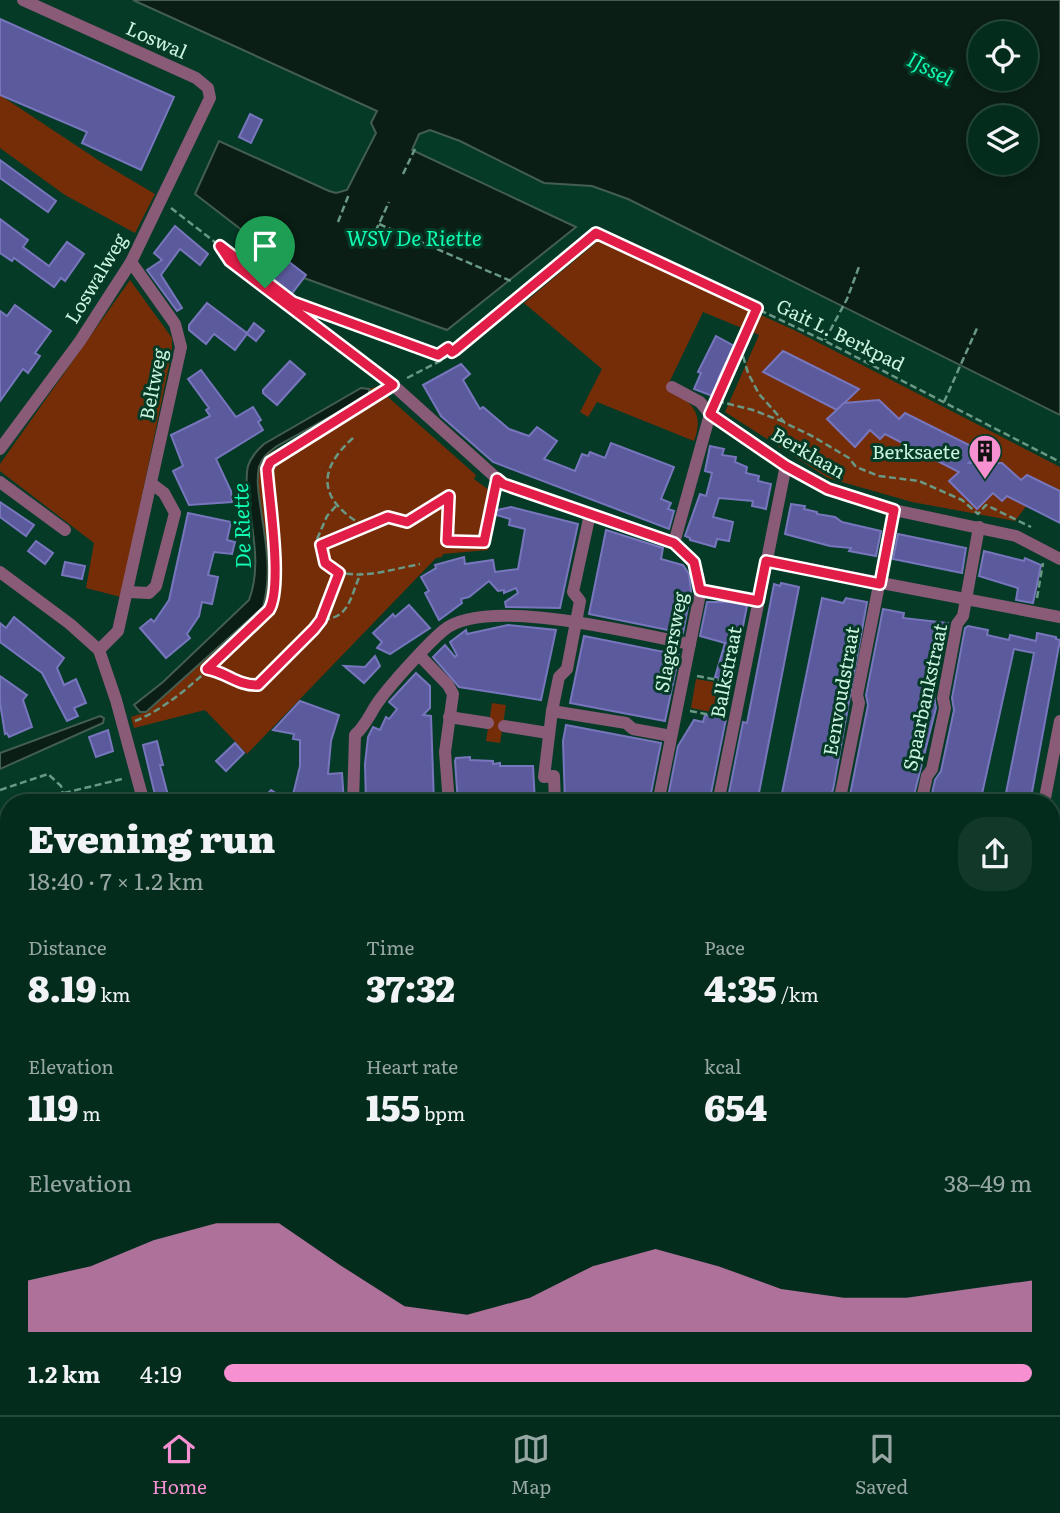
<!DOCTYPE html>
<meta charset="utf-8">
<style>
body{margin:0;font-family:Literata,serif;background:#12382a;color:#f1f3f6;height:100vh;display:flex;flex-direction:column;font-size:26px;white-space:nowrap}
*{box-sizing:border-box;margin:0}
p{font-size:23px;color:#97a7a4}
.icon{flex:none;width:38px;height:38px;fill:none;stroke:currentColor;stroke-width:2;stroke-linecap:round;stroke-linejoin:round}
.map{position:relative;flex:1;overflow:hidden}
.side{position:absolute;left:0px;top:794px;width:1060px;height:621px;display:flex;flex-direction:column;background:#042c1d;border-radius:28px 28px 0 0;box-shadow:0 4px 10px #0003,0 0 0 2px #25483b}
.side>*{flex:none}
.controls{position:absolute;left:968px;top:21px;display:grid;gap:14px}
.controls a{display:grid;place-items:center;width:70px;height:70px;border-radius:50%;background:#042c1d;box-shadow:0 4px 10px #0003,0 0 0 2px #25483b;font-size:35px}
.pin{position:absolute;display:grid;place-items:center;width:60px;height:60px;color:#fff;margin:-72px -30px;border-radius:50% 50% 50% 0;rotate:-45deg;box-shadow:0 0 7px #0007}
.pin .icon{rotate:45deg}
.round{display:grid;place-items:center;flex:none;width:74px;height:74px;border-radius:28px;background:#12382a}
.overview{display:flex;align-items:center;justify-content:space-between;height:119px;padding:0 28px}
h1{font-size:38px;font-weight:800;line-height:52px}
.figures{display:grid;grid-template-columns:repeat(3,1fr);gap:10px;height:119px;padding:7px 28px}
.figures div{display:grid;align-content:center}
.figures b{font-size:35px;font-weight:800}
.figures small{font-size:19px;font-weight:400}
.figures p{font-size:19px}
.chart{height:196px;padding:14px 28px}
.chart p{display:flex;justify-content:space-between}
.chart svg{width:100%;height:126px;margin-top:7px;fill:#f690d0;opacity:.7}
ul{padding:0 28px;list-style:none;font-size:23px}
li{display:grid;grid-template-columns:112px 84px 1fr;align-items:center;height:52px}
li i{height:18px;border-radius:9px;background:#f690d0}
.tabs{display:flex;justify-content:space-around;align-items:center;height:98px;border-top:2px solid #25483b;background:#042c1d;font-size:19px;color:#97a7a4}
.tabs a{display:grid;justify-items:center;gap:4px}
.tabs .on{color:#f690d0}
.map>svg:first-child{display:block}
.green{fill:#752d08}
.water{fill:#0a1e15;stroke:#445e51;stroke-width:2;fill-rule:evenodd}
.building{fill:#5b5a9d;stroke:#7776bd;stroke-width:2}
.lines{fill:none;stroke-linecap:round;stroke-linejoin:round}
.path{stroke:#699884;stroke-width:2.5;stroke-dasharray:7 3.5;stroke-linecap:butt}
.lane{stroke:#895b77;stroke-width:6}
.street{stroke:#895b77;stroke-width:12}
.route-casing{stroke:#fff;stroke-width:14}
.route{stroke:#e11d48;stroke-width:9}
.labels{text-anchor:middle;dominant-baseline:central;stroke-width:6;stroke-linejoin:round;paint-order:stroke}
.street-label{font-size:19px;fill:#caf4de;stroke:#053a27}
.poi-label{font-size:19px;fill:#caf4de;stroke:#053a27;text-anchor:end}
.water-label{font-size:21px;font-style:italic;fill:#11fdb3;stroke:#053a27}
</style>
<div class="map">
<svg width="1060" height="1415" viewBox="0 0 1060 1415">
<rect width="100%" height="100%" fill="#053a27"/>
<g class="green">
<path d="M 0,95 L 101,162 L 155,194 L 135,233 L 65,195 L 0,148 Z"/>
<path d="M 598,241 L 794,330 L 1060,467 L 1060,493 L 1027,505 L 1015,521 L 912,502 L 828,478 L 725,412 L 759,335 L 703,312 L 667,387 C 691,403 705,411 694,441 L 597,402 L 588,417 L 580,412 L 602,369 L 524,303 Z"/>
<path d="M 130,280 L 172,338 L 172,351 L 121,597 L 86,588 L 94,543 L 0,471 L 0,464 Z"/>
<path d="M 382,385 L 389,398 L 476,475 L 474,479 L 497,496 L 488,550 L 443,554 L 442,557 L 436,558 L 247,754 L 205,710 L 134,728 L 131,717 L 146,712 L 263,607 L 269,566 L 258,483 L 259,466 L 265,456 L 369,395 L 369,389 Z"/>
<path d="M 696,679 L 731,685 L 726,715 L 691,708 Z"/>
<path d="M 492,703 L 506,705 L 500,743 L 486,741 Z"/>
<path d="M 0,1359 L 9,1369 L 9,1407 L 44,1407 L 51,1415 L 0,1415 Z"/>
</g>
<g class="water">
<path d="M 133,0 L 1060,0 L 1060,415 L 628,199 L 592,186 L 544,183 L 460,141 L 430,130 L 419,134 L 412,150 L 576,227 L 447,330 L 304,278 L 195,194 L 219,141 L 329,191 L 336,193 L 347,190 L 376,133 L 371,123 L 377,111 ZM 980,33 L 1026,33 L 1026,79 L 980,79 ZM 980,117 L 1026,117 L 1026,163 L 980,163 Z"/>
<path d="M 361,388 L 369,389 L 369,395 L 277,446 C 269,452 262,457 259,467 C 256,481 259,496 261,510 C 266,544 272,574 263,607 L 146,712 L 140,712 L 134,705 L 163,682 L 249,600 C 261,568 253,536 249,503 C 247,491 245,478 248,466 C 251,457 257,450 264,444 Z"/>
<path d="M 100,716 L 104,718 L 103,723 L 0,769 L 0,753 Z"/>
</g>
<g class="building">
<path d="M 0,19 L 174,97 L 141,170 L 82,143 L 87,132 L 0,95 Z"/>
<path d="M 250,114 L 262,120 L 251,143 L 239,137 Z"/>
<path d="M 0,160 L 56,201 L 48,212 L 0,178 Z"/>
<path d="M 0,219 L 28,240 L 23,247 L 49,266 L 67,242 L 84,254 L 65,281 L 61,278 L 54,287 L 14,258 L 12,261 L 0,253 Z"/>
<path d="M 175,226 L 208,254 L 200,265 L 180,249 L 161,275 L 182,308 L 177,311 L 147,270 L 162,260 L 154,253 Z"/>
<path d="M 267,245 L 306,275 L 290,296 L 251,265 Z"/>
<path d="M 207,303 L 247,333 L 254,323 L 264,331 L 256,341 L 247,334 L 235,350 L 214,334 L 206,344 L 189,330 L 189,325 Z"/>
<path d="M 15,305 L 51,331 L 35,353 L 40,356 L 28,373 L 23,369 L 0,401 L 0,311 L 7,316 Z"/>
<path d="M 716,336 L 734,346 L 718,379 L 721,381 L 715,397 L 694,389 L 701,373 L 698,372 Z"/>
<path d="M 783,351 L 859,389 L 837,410 L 763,372 Z"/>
<path d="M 290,361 L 305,374 L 277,405 L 263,393 L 263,390 Z"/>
<path d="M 461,364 L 470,374 L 463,380 L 480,409 L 483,407 L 509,429 L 529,436 L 537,427 L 557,441 L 544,459 L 575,471 L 582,454 L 588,456 L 590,452 L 605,458 L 611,443 L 674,467 L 661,499 L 671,503 L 668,509 L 674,511 L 669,529 L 493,462 L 441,416 L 423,385 Z"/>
<path d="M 201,370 L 236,417 L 253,407 L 261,420 L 258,422 L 263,430 L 216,459 L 231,491 L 232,502 L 189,505 L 173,471 L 183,466 L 171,435 L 210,416 L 206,410 L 209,408 L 188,379 Z"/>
<path d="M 879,400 L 899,419 L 905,413 L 981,451 L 969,463 L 1002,463 L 1021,480 L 1027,475 L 1060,491 L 1060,523 L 1007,496 L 1002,501 L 993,493 L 977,509 L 949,481 L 959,472 L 885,434 L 880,439 L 870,430 L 855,447 L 827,419 L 844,403 Z"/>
<path d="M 710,446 L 724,449 L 722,455 L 736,457 L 735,462 L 747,467 L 746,473 L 759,476 L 758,481 L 771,484 L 766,509 L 752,506 L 753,501 L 719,498 L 713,517 L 733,522 L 729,541 L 717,539 L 715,547 L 690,540 L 690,538 L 685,536 L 700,494 L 706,496 L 712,473 L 705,471 Z"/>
<path d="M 0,502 L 34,525 L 26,536 L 0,517 Z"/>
<path d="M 791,504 L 805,506 L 804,509 L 817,512 L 817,514 L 835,517 L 842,522 L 881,531 L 876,556 L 849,551 L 851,548 L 830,546 L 785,534 Z"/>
<path d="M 511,507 L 578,524 L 560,608 L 506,607 L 505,602 L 518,593 L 516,588 L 504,593 L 504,590 L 498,591 L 489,581 L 469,597 L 461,599 L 462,603 L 439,620 L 425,593 L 429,591 L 421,577 L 436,568 L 435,565 L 464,557 L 465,564 L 493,560 L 495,572 L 518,569 L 525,529 L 509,525 L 510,519 L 487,512 Z"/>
<path d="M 188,513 L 231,522 L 227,540 L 235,542 L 232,554 L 214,552 L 208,575 L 218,577 L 212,604 L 202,602 L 199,616 L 187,634 L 190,638 L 166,658 L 140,628 L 151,619 L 154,622 L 169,600 Z"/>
<path d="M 606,530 L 663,548 L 661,559 L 683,565 L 689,574 L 691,591 L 683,633 L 589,614 Z"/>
<path d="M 898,534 L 966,548 L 962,573 L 893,559 Z"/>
<path d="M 36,541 L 53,553 L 45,564 L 28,551 Z"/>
<path d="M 984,551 L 1024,561 L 1025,558 L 1041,565 L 1033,603 L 1016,600 L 1018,588 L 979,576 Z"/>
<path d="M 65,562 L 85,566 L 82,579 L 62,575 Z"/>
<path d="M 781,583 L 799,587 L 757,803 L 727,803 L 743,722 L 747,723 L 774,584 L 780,586 Z"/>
<path d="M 730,598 L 748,601 L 732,681 L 715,677 L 725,643 L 700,636 L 707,602 L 729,602 Z"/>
<path d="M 822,598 L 843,603 L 846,598 L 867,602 L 833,790 L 826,803 L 780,803 Z"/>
<path d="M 409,605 L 430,628 L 390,654 L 377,648 L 382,642 L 373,633 L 393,614 L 395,617 Z"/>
<path d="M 883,609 L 904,613 L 903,618 L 948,623 L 934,696 L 936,708 L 912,803 L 845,803 L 850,795 L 868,705 L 866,695 Z"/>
<path d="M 14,617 L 64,658 L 57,668 L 64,685 L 76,679 L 86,703 L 74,708 L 78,716 L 67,721 L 42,673 L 0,642 L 0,623 L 6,628 Z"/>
<path d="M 508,625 L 556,630 L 541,700 L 459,687 L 433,657 L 445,645 L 455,657 L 457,655 L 450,642 L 466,630 L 467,634 Z"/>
<path d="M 968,626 L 988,630 L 987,635 L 1009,640 L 1010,635 L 1036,641 L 1037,633 L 1056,637 L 1056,639 L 1060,640 L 1030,803 L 1004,803 L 1034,653 L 1014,649 L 980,803 L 930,803 L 935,780 L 941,771 L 954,710 L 952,698 L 965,628 Z"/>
<path d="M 584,636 L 679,655 L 665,721 L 570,703 Z"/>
<path d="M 375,656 L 380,666 L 364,683 L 344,666 L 365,667 Z"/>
<path d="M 416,673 L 430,686 L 430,708 L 423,715 L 431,716 L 434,803 L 366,803 L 365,764 L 368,737 L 373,727 L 380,730 L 386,717 L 389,719 L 397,709 L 389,702 Z"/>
<path d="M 0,676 L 27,695 L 23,700 L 32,727 L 9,737 L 7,733 L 5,734 L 0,703 Z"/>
<path d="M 300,701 L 339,715 L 331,741 L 328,774 L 342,773 L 344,803 L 259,803 L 271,790 L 291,803 L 300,766 L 300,740 L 293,739 L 294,734 L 273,730 Z"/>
<path d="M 705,715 L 726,719 L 709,803 L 667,802 L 678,746 L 694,720 L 703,722 Z"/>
<path d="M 566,725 L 661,743 L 649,803 L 565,803 L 563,741 Z"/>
<path d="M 108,730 L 113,751 L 96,757 L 89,737 Z"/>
<path d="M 157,741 L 163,765 L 160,765 L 170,803 L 157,803 L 143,745 Z"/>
<path d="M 235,743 L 244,753 L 226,771 L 216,761 Z"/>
<path d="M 470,757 L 470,760 L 493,761 L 493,764 L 500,763 L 500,766 L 533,766 L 535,803 L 516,803 L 516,798 L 511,798 L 511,796 L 476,798 L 476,803 L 458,803 L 455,761 L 456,758 Z"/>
</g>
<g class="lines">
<g class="path">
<path d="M 403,174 L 415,149"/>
<path d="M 171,208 L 220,246 L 230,261 L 287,306 L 329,334 L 384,378"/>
<path d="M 338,222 L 349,194"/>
<path d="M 379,224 L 511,281"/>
<path d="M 371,241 L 389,202"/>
<path d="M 224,249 L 293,302 L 438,355 L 448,348 L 452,352"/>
<path d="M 293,308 L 442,360"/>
<path d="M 825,340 L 847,299 L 860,264"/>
<path d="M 740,346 L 748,373 L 759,394 L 785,423 L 812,436 L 849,458 L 856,467 L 879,476 L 919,481 L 962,500 L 978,514 L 986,505 L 1031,527"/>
<path d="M 407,378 L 442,360 L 455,350 L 596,233 L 825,341 L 1060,462"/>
<path d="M 717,401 L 753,410 L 784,422"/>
<path d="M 716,402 L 757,308"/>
<path d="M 944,402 L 978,326"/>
<path d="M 353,438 C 315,472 320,501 364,526"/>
<path d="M 336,506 L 327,516 L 315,544 L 321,545 L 388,517 L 407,521 L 449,496 L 447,541 L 484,542 L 494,494"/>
<path d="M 321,545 C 322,593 391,569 420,564"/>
<path d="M 714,593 L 745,599"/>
<path d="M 1037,598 L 1043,563"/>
<path d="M 323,620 C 351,617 350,596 361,573"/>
<path d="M 207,669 C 226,672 243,693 263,683 L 291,650 L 320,623 L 339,573"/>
<path d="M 697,676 L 729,682"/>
<path d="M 690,711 L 722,717"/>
<path d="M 135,721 C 183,702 231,646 269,610 C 283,587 269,499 267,469 L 270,462 L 383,391"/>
<path d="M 0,790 L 48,774 L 61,786 L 65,803"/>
<path d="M 64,793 L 122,779"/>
<path d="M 9,869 L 4,874 L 9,883"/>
<path d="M 0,933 L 9,923"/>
<path d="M 647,1407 L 663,1414"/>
<path d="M 713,1407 L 732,1415"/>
</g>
<path class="lane" d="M 0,1019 L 9,1008"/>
<g class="street">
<path d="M 393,385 L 503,484 L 674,543 C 691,558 701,570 700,594 L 658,803"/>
<path d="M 672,387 L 700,402 L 710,414 L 786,465 L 828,489 L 894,510 L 1016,536 L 1060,559"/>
<path d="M 0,449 L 80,341 L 131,262 L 210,98 L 208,88 L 196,78 L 23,0"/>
<path d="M 0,482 L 65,530"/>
<path d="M 674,543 L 710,414"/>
<path d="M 766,561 L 1060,617"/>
<path d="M 0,572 L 70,624 L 99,650"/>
<path d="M 128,592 L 149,593 L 156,586 L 175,513 L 164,493 L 152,484"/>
<path d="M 99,650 L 118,631 L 181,347 L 175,324 L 131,262"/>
<path d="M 99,650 L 116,700 L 144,803"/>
<path d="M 420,656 L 448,685 L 453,694 L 445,752 L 449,803"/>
<path d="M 552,711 L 626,723 L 633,729 L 671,736"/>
<path d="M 449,717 L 488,723"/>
<path d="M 504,726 L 548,733"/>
<path d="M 353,803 L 355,735 C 365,726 369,716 376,705 C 388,687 428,643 444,630 C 486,595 637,634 690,644"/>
<path d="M 555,803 L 554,776 L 544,777 L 552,711 L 559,677 L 567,669 L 580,601 L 573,592 L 590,514"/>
<path d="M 718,803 L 786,465"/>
<path d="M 835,803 L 841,793 L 859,703 L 857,695 L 894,510"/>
<path d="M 921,803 L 927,776 L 932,769 L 945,708 L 943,698 L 957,624 L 963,616 L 979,527"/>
<path d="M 1044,803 L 1060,721"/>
<path d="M 1052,931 L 1060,932"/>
<path d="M 1052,1050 L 1060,1033"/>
<path d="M 1052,1072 L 1060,1076"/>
<path d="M 0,1142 L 9,1134"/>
<path d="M 1052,1256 L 1060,1273"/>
<path d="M 1052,1347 L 1060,1352"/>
<path d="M 0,1351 L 9,1359"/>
<path d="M 54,1407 L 62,1415"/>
<path d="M 675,1407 L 695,1415"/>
<path d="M 966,1407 L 986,1415"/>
<path d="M 142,1415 L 161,1407"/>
<path d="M 418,1415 L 424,1407"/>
<path d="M 527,1415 L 532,1407"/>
<path d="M 788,1415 L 791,1407"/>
<path d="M 892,1415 L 895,1407"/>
</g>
</g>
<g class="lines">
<defs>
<path id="route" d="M 596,233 L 757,308 L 710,414 L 786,466 L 828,489 L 894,510 L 880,584 L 766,561 L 758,601 L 700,590 L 694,562 L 674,543 L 503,484 L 497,479 L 484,542 L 447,541 L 449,496 L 407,522 L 388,517 L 321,545 L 325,563 L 339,573 L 321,620 L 314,629 L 258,685 C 238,686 226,672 207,669 L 269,610 C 283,587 269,499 267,469 L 270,462 L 393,385 L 230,261 L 220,246 L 293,302 L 438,355 L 448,348 L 452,352 L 455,350 Z"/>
</defs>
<use href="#route" class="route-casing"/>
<use href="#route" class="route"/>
</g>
<defs>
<symbol id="building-pin" viewBox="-11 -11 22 30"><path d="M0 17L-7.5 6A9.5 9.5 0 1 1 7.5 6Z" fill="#f690d0" stroke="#053a27"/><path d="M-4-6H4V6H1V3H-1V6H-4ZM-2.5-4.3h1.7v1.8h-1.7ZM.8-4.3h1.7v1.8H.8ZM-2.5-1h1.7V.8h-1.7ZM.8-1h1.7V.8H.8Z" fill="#111"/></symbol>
</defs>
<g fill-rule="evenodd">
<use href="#building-pin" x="966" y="432" width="38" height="52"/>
</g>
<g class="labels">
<g class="street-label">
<text transform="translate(157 39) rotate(24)">Loswal</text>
<text transform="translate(95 278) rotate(-59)">Loswalweg</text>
<text transform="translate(841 334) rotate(26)">Gait L. Berkpad</text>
<text transform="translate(152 384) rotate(-79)">Beltweg</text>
<text transform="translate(809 452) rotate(30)">Berklaan</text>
<text transform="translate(670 642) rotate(-79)">Slagersweg</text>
<text transform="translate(725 672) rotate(-79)">Balkstraat</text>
<text transform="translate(840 691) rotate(-80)">Eenvoudstraat</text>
<text transform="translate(924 697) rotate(-78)">Spaarbankstraat</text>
</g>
<g class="poi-label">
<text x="960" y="451">Berksaete</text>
</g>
<g class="water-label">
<text transform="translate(931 67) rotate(27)">IJssel</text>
<text x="414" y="236">WSV De Riette</text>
<text transform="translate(240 526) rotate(-92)">De Riette</text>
</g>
</g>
</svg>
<div class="controls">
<a><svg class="icon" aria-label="locate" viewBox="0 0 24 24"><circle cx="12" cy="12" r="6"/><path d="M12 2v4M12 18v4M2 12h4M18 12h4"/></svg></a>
<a><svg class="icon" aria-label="layers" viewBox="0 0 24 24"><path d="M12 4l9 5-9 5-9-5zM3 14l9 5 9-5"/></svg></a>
</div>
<div class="pin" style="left:265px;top:288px;background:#1e9e55"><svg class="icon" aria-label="arrive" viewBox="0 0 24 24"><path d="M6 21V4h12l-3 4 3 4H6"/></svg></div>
<section class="side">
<div class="overview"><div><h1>Evening run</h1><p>18:40 · 7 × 1.2 km</p></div><a class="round"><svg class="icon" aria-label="share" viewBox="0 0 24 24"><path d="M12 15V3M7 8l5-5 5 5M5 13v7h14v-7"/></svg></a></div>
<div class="figures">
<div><p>Distance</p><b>8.19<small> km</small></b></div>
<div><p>Time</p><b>37:32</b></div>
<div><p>Pace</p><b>4:35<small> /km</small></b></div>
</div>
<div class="figures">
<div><p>Elevation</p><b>119<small> m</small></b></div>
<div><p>Heart rate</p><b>155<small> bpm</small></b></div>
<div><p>kcal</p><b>654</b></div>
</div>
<div class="chart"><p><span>Elevation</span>38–49 m</p>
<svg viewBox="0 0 160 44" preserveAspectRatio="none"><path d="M0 44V26L10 21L20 12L30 6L40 6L50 21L60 35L70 38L80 32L90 21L100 15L110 21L120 29L130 32L140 32L150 29L160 26V44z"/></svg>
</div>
<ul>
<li><b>1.2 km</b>4:19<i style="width:100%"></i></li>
</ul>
</section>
</div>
<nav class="tabs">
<a class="on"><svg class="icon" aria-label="home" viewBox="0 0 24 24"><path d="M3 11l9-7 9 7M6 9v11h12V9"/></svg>Home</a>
<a><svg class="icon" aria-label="map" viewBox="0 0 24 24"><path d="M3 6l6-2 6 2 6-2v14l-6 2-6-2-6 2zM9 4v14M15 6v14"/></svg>Map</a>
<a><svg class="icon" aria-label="saved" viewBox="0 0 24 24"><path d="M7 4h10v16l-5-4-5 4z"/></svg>Saved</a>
</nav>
